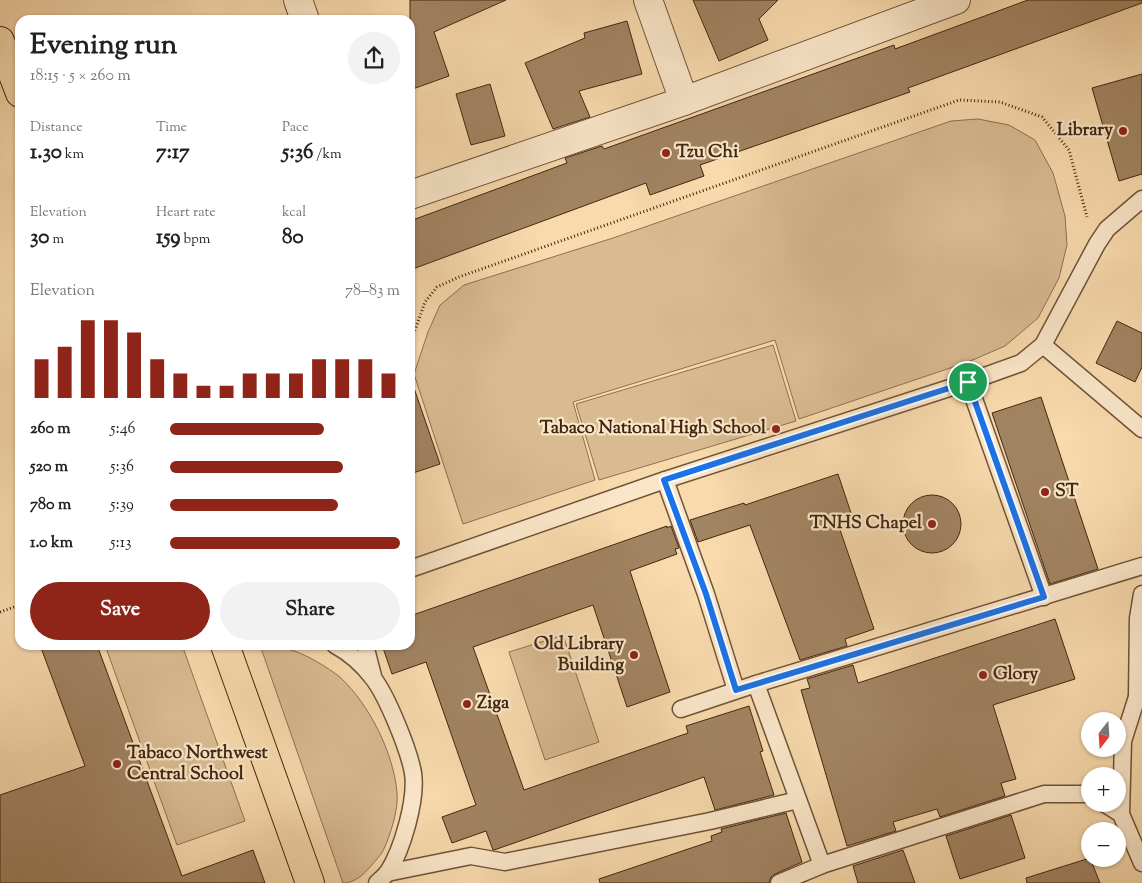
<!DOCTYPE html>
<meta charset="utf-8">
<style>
body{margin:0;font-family:"Sorts Mill Goudy",serif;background:#f2f2f2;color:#222;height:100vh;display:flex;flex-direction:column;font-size:19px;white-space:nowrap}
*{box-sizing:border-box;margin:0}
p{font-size:16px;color:#767676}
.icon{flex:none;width:28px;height:28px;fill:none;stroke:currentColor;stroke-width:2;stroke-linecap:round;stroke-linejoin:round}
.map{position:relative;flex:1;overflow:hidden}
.details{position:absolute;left:15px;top:15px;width:400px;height:635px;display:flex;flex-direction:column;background:#fff;border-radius:15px;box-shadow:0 1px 4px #0004}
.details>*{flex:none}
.needle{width:32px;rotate:197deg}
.fabs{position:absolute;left:1081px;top:712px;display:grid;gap:10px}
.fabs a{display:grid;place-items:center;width:45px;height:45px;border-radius:50%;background:#fff;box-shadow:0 1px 4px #0004;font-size:25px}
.pin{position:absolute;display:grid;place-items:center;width:42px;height:42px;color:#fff;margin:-21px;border:2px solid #fff;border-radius:50%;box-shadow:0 1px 5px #0007}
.round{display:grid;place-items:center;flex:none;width:52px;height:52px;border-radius:26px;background:#f2f2f2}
.summary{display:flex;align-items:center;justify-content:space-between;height:85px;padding:0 15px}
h1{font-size:28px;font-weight:800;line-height:38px}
.metrics{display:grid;grid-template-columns:repeat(3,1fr);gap:8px;height:85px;padding:5px 15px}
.metrics div{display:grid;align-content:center}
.metrics b{font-size:21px;font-weight:800}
.metrics small{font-size:14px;font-weight:400}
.metrics p{font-size:14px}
.chart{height:140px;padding:10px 15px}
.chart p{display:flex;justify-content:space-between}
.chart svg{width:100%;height:90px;margin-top:5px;stroke:#8f2418;stroke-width:6}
.primary-button{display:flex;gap:10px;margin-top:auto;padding:10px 15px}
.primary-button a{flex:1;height:58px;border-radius:30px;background:#8f2418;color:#fff;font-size:20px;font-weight:800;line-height:58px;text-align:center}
.primary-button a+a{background:#f2f2f2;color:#222}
ul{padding:0 15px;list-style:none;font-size:16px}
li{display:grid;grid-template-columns:80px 60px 1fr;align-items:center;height:38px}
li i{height:12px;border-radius:6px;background:#8f2418}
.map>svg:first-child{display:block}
.green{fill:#d9bb92;stroke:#8e7052}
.building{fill:#a18462;stroke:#432611}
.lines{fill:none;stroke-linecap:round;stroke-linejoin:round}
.lane-casing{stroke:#705338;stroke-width:19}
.street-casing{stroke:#705338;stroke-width:30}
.primary-casing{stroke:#432611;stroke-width:30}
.path{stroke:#432611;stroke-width:3;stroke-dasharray:1 2.5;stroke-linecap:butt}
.lane{stroke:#fae7ca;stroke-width:16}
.street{stroke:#fae7ca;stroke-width:28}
.primary{stroke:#f8daad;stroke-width:28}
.route-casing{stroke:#fff;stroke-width:10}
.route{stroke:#1a73e8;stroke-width:6}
.poi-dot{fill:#8f2418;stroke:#fae7ca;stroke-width:2}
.labels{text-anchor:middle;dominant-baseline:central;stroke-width:4.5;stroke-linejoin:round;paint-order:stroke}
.poi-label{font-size:18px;font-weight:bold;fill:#432611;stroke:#fae7ca;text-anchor:start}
</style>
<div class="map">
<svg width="1142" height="883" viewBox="0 0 1142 883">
<rect width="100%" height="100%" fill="#f8daad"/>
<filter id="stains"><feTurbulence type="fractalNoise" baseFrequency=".004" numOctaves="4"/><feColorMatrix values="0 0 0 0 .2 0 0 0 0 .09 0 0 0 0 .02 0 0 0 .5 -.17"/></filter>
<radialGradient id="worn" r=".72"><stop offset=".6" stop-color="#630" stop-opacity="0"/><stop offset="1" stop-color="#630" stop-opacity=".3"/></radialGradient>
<g class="green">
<path d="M 978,119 L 1009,125 L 1035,140 L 1053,173 L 1065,216 L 1067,245 L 1059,278 L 1038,318 L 1005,346 L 968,362 L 799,419 L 775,340 L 573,402 L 595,480 L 463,524 L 414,374 L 428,332 L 440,305 L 464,285 L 613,238 L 951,121 Z"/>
<path d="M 773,345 L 796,421 L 599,480 L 576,404 Z"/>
<path d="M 563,635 L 599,742 L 545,760 L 509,652 Z"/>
<path d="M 105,645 L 182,645 L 245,821 L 177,845 Z"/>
<path d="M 261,648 C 270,648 279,648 287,649 C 303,652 329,668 341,678 C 370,706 393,752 397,792 C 399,809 390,836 383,851 C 380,856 375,861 371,866 C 364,874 355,883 343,883 Z"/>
</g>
<g class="building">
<path d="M 410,0 L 506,0 L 434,32 L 449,76 L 410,90 Z"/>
<path d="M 693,0 L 778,0 L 759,19 L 768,40 L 719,61 Z"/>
<path d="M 1028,0 L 1142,0 L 1142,3 L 908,88 L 910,92 L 700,165 L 704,176 L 650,195 L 646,183 L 410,270 L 410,221 L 567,163 L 565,158 L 602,146 L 604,149 L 894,45 L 895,49 Z"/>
<path d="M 627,21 L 642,74 L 579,91 L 590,117 L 553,129 L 525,63 L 585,38 L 584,33 Z"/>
<path d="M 1142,74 L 1142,174 L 1119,181 L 1092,88 Z"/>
<path d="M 490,84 L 505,136 L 471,145 L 456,94 Z"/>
<path d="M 1117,321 L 1142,333 L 1142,367 L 1135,382 L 1096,363 Z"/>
<path d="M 410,388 L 414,388 L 440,464 L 410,474 Z"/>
<path d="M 1041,397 L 1098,569 L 1050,584 L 992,413 Z"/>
<path d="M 838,474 L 851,513 L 836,518 L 874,629 L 845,639 L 847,646 L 800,660 L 750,525 L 698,542 L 690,520 L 744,503 L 745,505 Z"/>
<circle cx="932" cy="524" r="29"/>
<path d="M 667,526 L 667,528 L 671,526 L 679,548 L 675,549 L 677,554 L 630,571 L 670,692 L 627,707 L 593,605 L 473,647 L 524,790 L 688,733 L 686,726 L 749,706 L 763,751 L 760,752 L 774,795 L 715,810 L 704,777 L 494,850 L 493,850 L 486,831 L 452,843 L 442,817 L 476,805 L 426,662 L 392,674 L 382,645 L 410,645 L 410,616 Z"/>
<path d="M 1055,619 L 1075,679 L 993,705 L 1016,779 L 1001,783 L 1005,796 L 940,817 L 937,809 L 893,822 L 896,831 L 847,846 L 801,690 L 810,688 L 807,679 L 853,665 L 858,683 Z"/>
<path d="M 40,645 L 97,645 L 182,876 L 253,850 L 265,883 L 0,883 L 0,795 L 85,766 Z"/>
<path d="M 786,813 L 802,862 L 775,874 L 771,877 L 769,883 L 600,883 L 599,879 L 712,841 L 711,836 L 722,832 L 721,829 Z"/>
<path d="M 1011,815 L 1025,858 L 960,879 L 946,836 Z"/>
<path d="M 903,850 L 915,883 L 858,883 L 853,866 Z"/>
<path d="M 1090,858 L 1100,883 L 1027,883 L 1026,878 Z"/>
</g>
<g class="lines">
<defs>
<g id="lane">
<path d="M 1043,345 L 1142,429"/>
<path d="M 968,382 L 1044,597"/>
<path d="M 665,480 L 706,594 L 736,690"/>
<path d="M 410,569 L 665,480 L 968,382 L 1021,363 L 1043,345 L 1097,244 L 1107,229 L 1142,199"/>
<path d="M 335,645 C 350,653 363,665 373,678 C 387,696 409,750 413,773 C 417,800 402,850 388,872 C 385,876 380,880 377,883"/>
<path d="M 365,645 L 373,676"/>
<path d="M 756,684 L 822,865"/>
<path d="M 1142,689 L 1137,697 L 1123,741 L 1121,814 L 1142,863"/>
<path d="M 1137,697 L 1138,618 L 1142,594"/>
<path d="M 681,709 L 756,684 L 1142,566"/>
<path d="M 1105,804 L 1121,814"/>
<path d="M 387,873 L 471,856 L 505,862 L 710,821 L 798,800"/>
<path d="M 779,883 L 822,865 L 1044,794 L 1090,794"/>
</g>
<g id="street">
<path d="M 298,0 L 305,20"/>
<path d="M 648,0 L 684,101"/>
<path d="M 410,195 L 684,101 L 956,0"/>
</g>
<g id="primary">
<path d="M 0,41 L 20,93"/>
<path d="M 225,645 L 310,883"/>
</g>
</defs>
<use href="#lane" class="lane-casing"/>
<use href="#street" class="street-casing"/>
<use href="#primary" class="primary-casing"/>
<g class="path">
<path d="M 410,344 L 425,302 L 437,287 L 459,277 L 959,100 L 1000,102 L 1042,117 L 1069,150 L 1087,217"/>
<path d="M 0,612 L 20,605"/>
</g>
<use href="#lane" class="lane"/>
<use href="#street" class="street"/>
<use href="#primary" class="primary"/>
</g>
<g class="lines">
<defs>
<path id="route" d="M 968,382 L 1044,597 L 736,690 L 706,594 L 664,480 Z"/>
</defs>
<use href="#route" class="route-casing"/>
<use href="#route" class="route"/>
</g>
<g class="poi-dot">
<circle cx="1123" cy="131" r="5"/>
<circle cx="666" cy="153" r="5"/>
<circle cx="776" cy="429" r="5"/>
<circle cx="1045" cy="492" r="5"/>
<circle cx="932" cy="524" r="5"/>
<circle cx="634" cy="655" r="5"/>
<circle cx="983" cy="675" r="5"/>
<circle cx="467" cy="704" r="5"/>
<circle cx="117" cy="764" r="5"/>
</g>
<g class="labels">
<g class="poi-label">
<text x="1113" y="131" text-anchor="end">Library</text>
<text x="676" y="153">Tzu Chi</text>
<text x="766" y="429" text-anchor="end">Tabaco National High School</text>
<text x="1055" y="492">ST</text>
<text x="922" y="524" text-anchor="end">TNHS Chapel</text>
<text x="624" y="645" text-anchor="end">Old Library<tspan x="624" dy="21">Building</tspan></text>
<text x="993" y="675">Glory</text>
<text x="477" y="704">Ziga</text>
<text x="127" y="754">Tabaco Northwest<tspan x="127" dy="21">Central School</tspan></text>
</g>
</g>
<rect width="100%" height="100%" filter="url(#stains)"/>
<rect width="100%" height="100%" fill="url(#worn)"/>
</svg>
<div class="fabs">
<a><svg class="needle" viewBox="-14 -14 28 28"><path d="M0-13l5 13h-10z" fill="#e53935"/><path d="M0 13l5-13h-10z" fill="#767676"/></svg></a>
<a>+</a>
<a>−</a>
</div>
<div class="pin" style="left:968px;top:382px;background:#1e9e55"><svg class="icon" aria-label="arrive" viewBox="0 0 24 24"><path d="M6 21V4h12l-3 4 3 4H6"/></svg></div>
<section class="details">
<div class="summary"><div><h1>Evening run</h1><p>18:15 · 5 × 260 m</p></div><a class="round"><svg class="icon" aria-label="share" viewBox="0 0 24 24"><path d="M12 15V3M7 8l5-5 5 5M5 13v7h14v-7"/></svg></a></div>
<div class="metrics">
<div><p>Distance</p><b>1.30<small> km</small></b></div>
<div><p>Time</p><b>7:17</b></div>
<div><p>Pace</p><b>5:36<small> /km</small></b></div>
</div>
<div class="metrics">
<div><p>Elevation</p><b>30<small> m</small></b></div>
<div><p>Heart rate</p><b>159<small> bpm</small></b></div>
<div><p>kcal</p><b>80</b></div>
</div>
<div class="chart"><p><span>Elevation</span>78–83 m</p>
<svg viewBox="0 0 160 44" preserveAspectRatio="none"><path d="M5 44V25M15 44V19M25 44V6M35 44V6M45 44V12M55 44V25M65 44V32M75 44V38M85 44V38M95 44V32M105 44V32M115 44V32M125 44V25M135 44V25M145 44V25M155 44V32"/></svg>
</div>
<ul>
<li><b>260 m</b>5:46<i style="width:67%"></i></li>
<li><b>520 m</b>5:36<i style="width:75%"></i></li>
<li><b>780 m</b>5:39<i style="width:73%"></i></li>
<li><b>1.0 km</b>5:13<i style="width:100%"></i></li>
</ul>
<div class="primary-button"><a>Save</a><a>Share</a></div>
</section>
</div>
